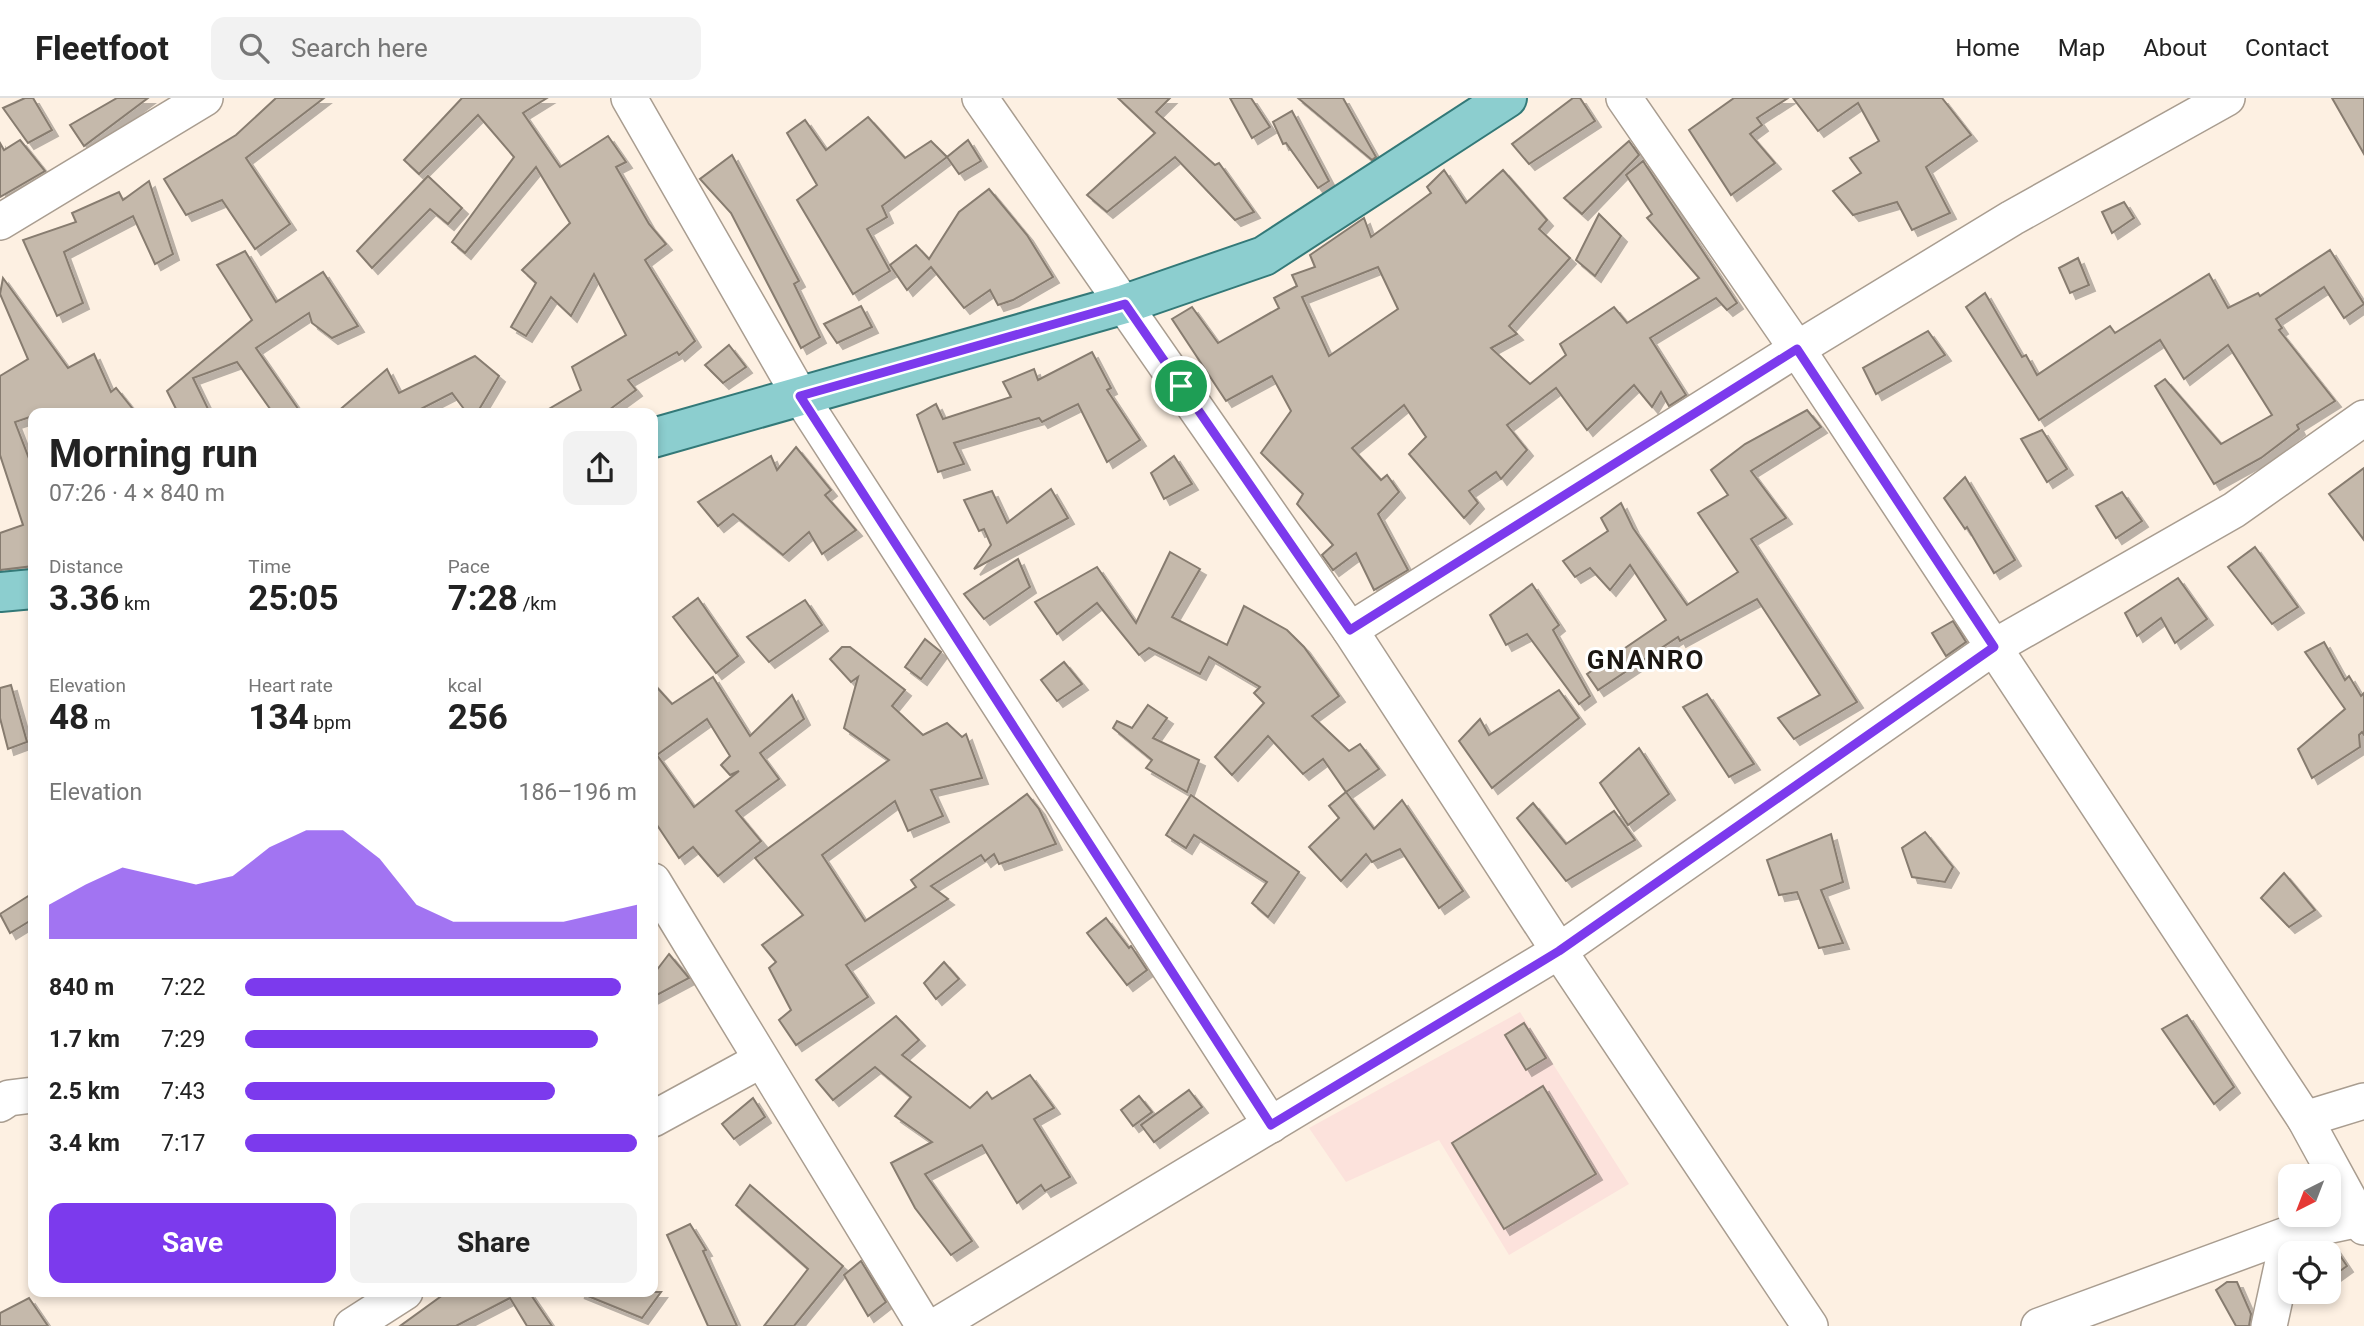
<!DOCTYPE html>
<meta charset="utf-8">
<style>
body{margin:0;font-family:Roboto,sans-serif;background:#f2f2f2;color:#222;height:100vh;display:flex;flex-direction:column;font-size:26px;white-space:nowrap}
*{box-sizing:border-box;margin:0}
p{font-size:23px;color:#767676}
.icon{flex:none;width:38px;height:38px;fill:none;stroke:currentColor;stroke-width:2;stroke-linecap:round;stroke-linejoin:round}
.map{position:relative;flex:1;overflow:hidden}
.side{position:absolute;left:28px;top:310px;width:630px;height:889px;display:flex;flex-direction:column;background:#fff;border-radius:14px;box-shadow:0 4px 10px #0003}
.side>*{flex:none}
.needle{width:46px;rotate:222deg}
.buttons{position:absolute;left:2278px;top:1066px;display:grid;gap:14px}
.buttons a{display:grid;place-items:center;width:63px;height:63px;border-radius:14px;background:#fff;box-shadow:0 4px 10px #0003;font-size:35px}
.pin{position:absolute;display:grid;place-items:center;width:60px;height:60px;color:#fff;margin:-30px;border:4px solid #fff;border-radius:50%;box-shadow:0 2px 7px #0007}
.round{display:grid;place-items:center;flex:none;width:74px;height:74px;border-radius:14px;background:#f2f2f2}
.head{display:flex;align-items:center;justify-content:space-between;height:119px;padding:0 21px}
h1{font-size:38px;font-weight:700;line-height:52px}
.metrics{display:grid;grid-template-columns:repeat(3,1fr);gap:10px;height:119px;padding:7px 21px}
.metrics div{display:grid;align-content:center}
.metrics b{font-size:35px;font-weight:700}
.metrics small{font-size:19px;font-weight:400}
.metrics p{font-size:19px}
.chart{height:196px;padding:14px 21px}
.chart p{display:flex;justify-content:space-between}
.chart svg{width:100%;height:126px;margin-top:7px;fill:#7c3aed;opacity:.7}
.action{display:flex;gap:14px;margin-top:auto;padding:14px 21px}
.action a{flex:1;height:80px;border-radius:14px;background:#7c3aed;color:#fff;font-size:28px;font-weight:700;line-height:80px;text-align:center}
.action a+a{background:#f2f2f2;color:#222}
ul{padding:0 21px;list-style:none;font-size:23px}
li{display:grid;grid-template-columns:112px 84px 1fr;align-items:center;height:52px}
li i{height:18px;border-radius:9px;background:#7c3aed}
header{display:flex;align-items:center;gap:42px;box-sizing:border-box;height:98px;padding:0 35px;background:#fff;border-bottom:2px solid #e0e0e0}
header strong{font-size:33px}
nav{display:flex;gap:38px;margin-inline-start:auto;font-size:24px}
.search{width:490px;height:63px;background:#f2f2f2;display:flex;align-items:center;gap:18px;box-sizing:border-box;padding:0 24px;border-radius:14px;color:#767676;font-size:26px}
.map>svg:first-child{display:block}
.commercial{fill:#fce2dc}
.building{fill:#c5b9ab;stroke:#877c6f;stroke-width:2;fill-rule:evenodd;filter:url(#shadow)}
.lines{fill:none;stroke-linecap:round;stroke-linejoin:round}
.minor-casing{stroke:#a99d90;stroke-width:38}
.major-casing{stroke:#337978;stroke-width:42}
.minor{stroke:#fff;stroke-width:35}
.major{stroke:#8ccecf;stroke-width:38}
.route-casing{stroke:#fff;stroke-width:14}
.route{stroke:#7c3aed;stroke-width:9}
.labels{text-anchor:middle;dominant-baseline:central;stroke-width:6;stroke-linejoin:round;paint-order:stroke}
.district-label{font-size:26px;font-weight:bold;letter-spacing:2px;fill:#1c1712;stroke:#fff}
</style>
<header>
<strong>Fleetfoot</strong>
<div class="search"><svg class="icon" aria-label="search" viewBox="0 0 24 24"><circle cx="10" cy="10" r="6"/><path d="M15 15l6 6"/></svg>Search here</div>
<nav><a>Home</a><a>Map</a><a>About</a><a>Contact</a></nav>
</header>
<div class="map">
<svg width="2364" height="1228" viewBox="0 0 2364 1228">
<defs>
<filter id="shadow"><feDropShadow dx="6" dy="6" stdDeviation="0" flood-color="#0004"/></filter>
</defs>
<rect width="100%" height="100%" fill="#fdf0e2"/>
<path class="commercial" d="M 1520,914 L 1629,1086 L 1509,1157 L 1439,1042 L 1346,1084 L 1309,1030 Z"/>
<g class="building">
<path d="M 25,0 L 33,0 L 52,32 L 28,45 L 3,10 Z"/>
<path d="M 117,0 L 148,0 L 84,48 L 70,27 Z"/>
<path d="M 276,0 L 324,0 L 246,60 L 290,126 L 255,151 L 222,102 L 186,117 L 164,81 L 236,37 Z"/>
<path d="M 462,0 L 547,0 L 523,15 L 560,69 L 608,38 L 626,64 L 616,69 L 649,126 L 666,146 L 645,162 L 695,243 L 679,257 L 677,254 L 628,282 L 636,292 L 609,312 L 602,315 L 542,315 L 581,292 L 572,269 L 626,237 L 594,176 L 571,218 L 551,199 L 526,238 L 511,229 L 536,185 L 522,172 L 570,125 L 536,69 L 465,155 L 452,144 L 514,59 L 478,17 L 419,76 L 404,62 Z"/>
<path d="M 1118,0 L 1170,0 L 1156,14 L 1215,67 L 1219,65 L 1254,114 L 1235,122 L 1175,59 L 1107,114 L 1087,97 L 1155,35 Z"/>
<path d="M 1230,0 L 1251,0 L 1270,29 L 1252,40 Z"/>
<path d="M 1298,0 L 1343,0 L 1376,59 L 1372,62 Z"/>
<path d="M 1573,0 L 1580,0 L 1595,23 L 1529,66 L 1512,46 Z"/>
<path d="M 1734,0 L 1788,0 L 1757,20 L 1762,27 L 1750,36 L 1775,65 L 1731,97 L 1689,32 Z"/>
<path d="M 1793,0 L 1942,0 L 1971,37 L 1926,69 L 1950,115 L 1912,132 L 1897,104 L 1853,117 L 1833,93 L 1861,75 L 1850,60 L 1879,43 L 1858,5 L 1818,33 Z"/>
<path d="M 2332,0 L 2364,0 L 2364,56 Z"/>
<path d="M 1292,13 L 1329,83 L 1318,90 L 1286,45 L 1283,46 L 1273,24 Z"/>
<path d="M 868,19 L 905,60 L 931,43 L 947,59 L 882,108 L 887,119 L 867,131 L 890,173 L 853,196 L 797,102 L 817,87 L 787,35 L 805,22 L 826,52 Z"/>
<path d="M 20,42 L 45,73 L 0,99 L 0,45 L 4,52 Z"/>
<path d="M 968,42 L 981,63 L 959,76 L 947,59 Z"/>
<path d="M 1629,43 L 1639,57 L 1582,116 L 1564,100 Z"/>
<path d="M 732,57 L 799,183 L 794,186 L 820,239 L 801,250 L 731,115 L 700,81 Z"/>
<path d="M 1643,63 L 1737,205 L 1727,212 L 1716,200 L 1650,240 L 1686,297 L 1669,308 L 1661,294 L 1652,309 L 1634,287 L 1587,332 L 1556,290 L 1507,327 L 1527,352 L 1501,381 L 1496,374 L 1469,393 L 1478,405 L 1464,420 L 1409,356 L 1426,339 L 1404,307 L 1352,350 L 1381,382 L 1387,377 L 1399,394 L 1378,416 L 1408,472 L 1374,492 L 1356,455 L 1333,472 L 1322,457 L 1333,447 L 1297,406 L 1303,396 L 1261,355 L 1291,313 L 1272,278 L 1226,303 L 1172,221 L 1192,209 L 1218,245 L 1279,210 L 1274,200 L 1297,188 L 1292,177 L 1315,169 L 1310,157 L 1364,120 L 1371,139 L 1431,95 L 1427,89 L 1444,72 L 1466,105 L 1503,72 L 1547,122 L 1539,131 L 1570,160 L 1509,228 L 1517,236 L 1491,250 L 1530,286 L 1566,257 L 1560,246 L 1614,209 L 1627,225 L 1699,180 L 1647,120 L 1652,116 L 1626,77 ZM 1378,169 L 1398,211 L 1329,258 L 1302,199 Z"/>
<path d="M 428,78 L 462,110 L 448,126 L 430,111 L 372,170 L 357,153 Z"/>
<path d="M 149,83 L 173,156 L 155,166 L 133,118 L 64,154 L 83,205 L 57,218 L 23,142 L 76,124 L 72,115 L 119,94 L 123,102 Z"/>
<path d="M 989,91 L 1027,137 L 1053,179 L 1013,202 L 998,207 L 990,192 L 964,210 L 931,169 L 907,192 L 890,167 L 916,147 L 929,161 L 959,114 Z"/>
<path d="M 2124,104 L 2134,120 L 2112,135 L 2102,114 Z"/>
<path d="M 1599,116 L 1621,138 L 1595,178 L 1576,162 Z"/>
<path d="M 2330,152 L 2364,206 L 2344,220 L 2324,189 L 2276,221 L 2282,230 L 2279,232 L 2335,303 L 2297,327 L 2299,331 L 2261,360 L 2214,386 L 2155,288 L 2165,281 L 2221,346 L 2272,317 L 2228,247 L 2184,281 L 2160,242 L 2039,322 L 1966,209 L 1985,195 L 2022,259 L 2026,257 L 2037,277 L 2110,228 L 2115,235 L 2209,176 L 2228,210 L 2258,195 L 2260,198 Z"/>
<path d="M 245,153 L 276,204 L 323,174 L 358,228 L 332,240 L 312,225 L 309,215 L 256,250 L 301,315 L 273,315 L 237,264 L 193,280 L 210,315 L 178,315 L 167,293 L 252,222 L 217,167 Z"/>
<path d="M 2078,160 L 2089,187 L 2070,195 L 2059,170 Z"/>
<path d="M 3,180 L 68,270 L 94,256 L 111,294 L 116,290 L 136,315 L 33,315 L 33,318 L 15,324 L 33,371 L 33,468 L 0,472 L 0,435 L 23,427 L 0,357 L 0,278 L 28,261 L 0,196 Z"/>
<path d="M 861,208 L 872,229 L 837,245 L 824,226 Z"/>
<path d="M 1928,233 L 1945,257 L 1876,296 L 1863,270 Z"/>
<path d="M 729,247 L 746,269 L 723,285 L 705,267 Z"/>
<path d="M 1092,254 L 1111,290 L 1107,292 L 1140,342 L 1107,364 L 1078,306 L 1042,324 L 1039,320 L 954,345 L 964,366 L 938,374 L 917,317 L 936,306 L 943,321 L 1011,299 L 1003,284 L 1034,271 L 1038,282 Z"/>
<path d="M 475,258 L 499,278 L 477,315 L 467,315 L 452,295 L 413,315 L 336,315 L 387,271 L 399,295 Z"/>
<path d="M 1807,312 L 1821,329 L 1751,373 L 1786,420 L 1751,441 L 1857,604 L 1794,641 L 1778,620 L 1820,597 L 1757,501 L 1680,543 L 1678,539 L 1598,592 L 1587,576 L 1666,522 L 1630,467 L 1610,492 L 1590,470 L 1575,479 L 1563,463 L 1608,433 L 1601,420 L 1621,405 L 1633,430 L 1687,507 L 1738,474 L 1698,415 L 1728,397 L 1711,372 L 1745,346 Z"/>
<path d="M 2042,332 L 2067,371 L 2047,384 L 2021,341 Z"/>
<path d="M 796,349 L 831,392 L 825,397 L 856,432 L 822,456 L 809,434 L 783,457 L 733,416 L 718,428 L 698,404 L 771,358 L 777,372 Z"/>
<path d="M 1174,358 L 1192,386 L 1164,401 L 1151,375 Z"/>
<path d="M 2364,370 L 2364,442 L 2329,396 Z"/>
<path d="M 1965,379 L 2015,462 L 1994,475 L 1967,429 L 1965,431 L 1944,400 Z"/>
<path d="M 1051,391 L 1068,420 L 974,471 L 991,447 L 984,431 L 979,433 L 964,402 L 992,393 L 1007,425 Z"/>
<path d="M 2122,394 L 2142,423 L 2116,440 L 2096,408 Z"/>
<path d="M 2255,449 L 2298,509 L 2272,526 L 2228,469 Z"/>
<path d="M 1170,454 L 1200,471 L 1172,519 L 1227,547 L 1244,508 L 1287,532 L 1304,549 L 1339,598 L 1312,618 L 1349,653 L 1360,646 L 1379,671 L 1346,694 L 1323,661 L 1303,676 L 1268,638 L 1232,677 L 1215,659 L 1264,605 L 1254,595 L 1260,589 L 1209,559 L 1200,576 L 1149,550 L 1139,557 L 1097,505 L 1057,536 L 1035,504 L 1097,469 L 1136,525 Z"/>
<path d="M 1018,461 L 1030,489 L 984,521 L 964,496 Z"/>
<path d="M 2178,480 L 2207,521 L 2175,545 L 2161,520 L 2137,538 L 2125,515 Z"/>
<path d="M 1532,486 L 1559,527 L 1553,532 L 1590,598 L 1579,606 L 1527,536 L 1506,547 L 1490,517 Z"/>
<path d="M 698,500 L 738,558 L 716,575 L 673,519 Z"/>
<path d="M 805,502 L 822,527 L 769,564 L 747,539 Z"/>
<path d="M 1953,523 L 1966,544 L 1946,558 L 1932,535 Z"/>
<path d="M 925,541 L 941,554 L 921,581 L 905,569 Z"/>
<path d="M 2324,544 L 2345,582 L 2349,578 L 2361,598 L 2364,595 L 2364,637 L 2362,634 L 2359,637 L 2360,649 L 2312,680 L 2298,651 L 2345,611 L 2305,554 Z"/>
<path d="M 842,549 L 850,549 L 905,592 L 892,608 L 923,637 L 947,625 L 962,639 L 966,636 L 982,680 L 931,692 L 943,718 L 908,733 L 895,703 L 822,757 L 865,823 L 916,789 L 911,782 L 1027,696 L 1039,711 L 1056,746 L 999,766 L 994,756 L 985,763 L 981,757 L 931,788 L 948,801 L 846,867 L 868,899 L 796,947 L 779,922 L 791,912 L 769,870 L 776,864 L 762,847 L 803,817 L 755,760 L 889,662 L 844,630 L 858,579 L 851,584 L 830,561 Z"/>
<path d="M 1064,564 L 1082,586 L 1057,603 L 1041,582 Z"/>
<path d="M 713,579 L 750,638 L 792,597 L 804,621 L 760,655 L 779,681 L 736,713 L 761,743 L 718,778 L 693,749 L 679,760 L 653,721 L 653,585 L 672,606 ZM 707,621 L 730,658 L 721,667 L 730,677 L 739,673 L 694,709 L 657,657 Z"/>
<path d="M 11,587 L 27,644 L 8,651 L 0,620 L 0,590 Z"/>
<path d="M 1559,592 L 1579,620 L 1492,690 L 1459,643 L 1480,621 L 1489,637 Z"/>
<path d="M 1707,596 L 1754,666 L 1729,679 L 1683,609 Z"/>
<path d="M 1148,607 L 1167,620 L 1153,640 L 1199,662 L 1187,694 L 1146,670 L 1152,662 L 1113,630 L 1117,623 L 1132,630 Z"/>
<path d="M 1639,650 L 1669,696 L 1628,727 L 1600,685 Z"/>
<path d="M 1346,694 L 1374,731 L 1402,702 L 1463,793 L 1439,810 L 1400,751 L 1372,764 L 1366,756 L 1341,783 L 1309,749 L 1339,720 L 1329,708 Z"/>
<path d="M 1191,697 L 1299,774 L 1268,819 L 1252,805 L 1267,784 L 1194,737 L 1186,750 L 1166,737 Z"/>
<path d="M 1533,705 L 1566,746 L 1614,713 L 1635,742 L 1566,783 L 1517,720 Z"/>
<path d="M 1925,734 L 1953,769 L 1945,784 L 1912,779 L 1902,750 Z"/>
<path d="M 1831,736 L 1843,784 L 1821,792 L 1843,845 L 1819,850 L 1797,794 L 1779,797 L 1767,762 Z"/>
<path d="M 2284,775 L 2315,812 L 2289,829 L 2261,800 Z"/>
<path d="M 33,795 L 33,821 L 10,835 L 0,816 Z"/>
<path d="M 1106,820 L 1129,850 L 1131,848 L 1147,872 L 1127,887 L 1087,835 Z"/>
<path d="M 669,856 L 689,880 L 653,899 L 653,877 Z"/>
<path d="M 944,864 L 959,881 L 936,901 L 924,885 Z"/>
<path d="M 2187,917 L 2234,989 L 2214,1006 L 2162,931 Z"/>
<path d="M 896,918 L 919,942 L 902,957 L 970,1010 L 987,994 L 992,1001 L 1030,977 L 1054,1010 L 1034,1021 L 1070,1079 L 1045,1093 L 1041,1087 L 1017,1105 L 982,1047 L 925,1076 L 972,1143 L 951,1157 L 915,1110 L 891,1065 L 932,1044 L 895,1018 L 911,999 L 875,969 L 833,1002 L 816,982 Z"/>
<path d="M 1524,925 L 1546,960 L 1526,972 L 1505,937 Z"/>
<path d="M 1543,988 L 1596,1076 L 1504,1131 L 1452,1045 Z"/>
<path d="M 1189,992 L 1202,1009 L 1154,1044 L 1141,1027 Z"/>
<path d="M 1139,998 L 1152,1014 L 1133,1028 L 1121,1012 Z"/>
<path d="M 753,1000 L 765,1019 L 734,1041 L 722,1026 Z"/>
<path d="M 750,1087 L 843,1168 L 794,1228 L 764,1228 L 808,1171 L 736,1107 Z"/>
<path d="M 690,1126 L 706,1152 L 703,1153 L 737,1228 L 708,1228 L 667,1137 Z"/>
<path d="M 2333,1147 L 2347,1168 L 2329,1181 L 2329,1155 L 2313,1155 Z"/>
<path d="M 861,1163 L 886,1204 L 868,1218 L 844,1177 Z"/>
<path d="M 2227,1184 L 2237,1184 L 2251,1216 L 2249,1228 L 2236,1228 L 2216,1192 Z"/>
<path d="M 447,1194 L 529,1194 L 552,1228 L 527,1228 L 510,1200 L 456,1228 L 400,1228 Z"/>
<path d="M 578,1194 L 661,1194 L 642,1220 Z"/>
<path d="M 29,1200 L 48,1228 L 0,1228 L 0,1215 Z"/>
</g>
<g class="lines">
<defs>
<g id="minor">
<path d="M 629,0 L 800,298 L 1271,1027"/>
<path d="M 980,0 L 1350,532 L 1559,853 L 1810,1228"/>
<path d="M 1624,0 L 1797,251 L 2305,1021 L 2364,1129"/>
<path d="M 0,124 L 205,0"/>
<path d="M 1350,532 L 1797,251 L 2012,120 L 2227,0"/>
<path d="M 653,783 L 924,1228"/>
<path d="M 0,1006 L 9,1000 L 33,997"/>
<path d="M 653,1021 L 761,962"/>
<path d="M 2305,1021 L 2364,1003"/>
<path d="M 352,1228 L 405,1194"/>
<path d="M 936,1228 L 1559,853 L 1994,549 L 2234,412 L 2364,320"/>
<path d="M 2039,1228 L 2289,1136 L 2364,1120"/>
<path d="M 2269,1228 L 2289,1136"/>
</g>
<g id="major">
<path d="M 653,340 L 1125,206 L 1264,158 L 1507,0"/>
<path d="M 0,494 L 33,491"/>
</g>
</defs>
<use href="#minor" class="minor-casing"/>
<use href="#major" class="major-casing"/>
<use href="#minor" class="minor"/>
<use href="#major" class="major"/>
</g>
<g class="lines">
<defs>
<path id="route" d="M 1125,206 L 1350,532 L 1797,251 L 1994,549 L 1559,853 L 1271,1027 L 800,298 Z"/>
</defs>
<use href="#route" class="route-casing"/>
<use href="#route" class="route"/>
</g>
<g class="labels">
<g class="district-label">
<text x="1646" y="562">GNANRO</text>
</g>
</g>
</svg>
<div class="buttons">
<a><svg class="needle" viewBox="-14 -14 28 28"><path d="M0-13l5 13h-10z" fill="#e53935"/><path d="M0 13l5-13h-10z" fill="#767676"/></svg></a>
<a><svg class="icon" aria-label="locate" viewBox="0 0 24 24"><circle cx="12" cy="12" r="6"/><path d="M12 2v4M12 18v4M2 12h4M18 12h4"/></svg></a>
</div>
<div class="pin" style="left:1181px;top:288px;background:#1e9e55"><svg class="icon" aria-label="arrive" viewBox="0 0 24 24"><path d="M6 21V4h12l-3 4 3 4H6"/></svg></div>
<section class="side">
<div class="head"><div><h1>Morning run</h1><p>07:26 · 4 × 840 m</p></div><a class="round"><svg class="icon" aria-label="share" viewBox="0 0 24 24"><path d="M12 15V3M7 8l5-5 5 5M5 13v7h14v-7"/></svg></a></div>
<div class="metrics">
<div><p>Distance</p><b>3.36<small> km</small></b></div>
<div><p>Time</p><b>25:05</b></div>
<div><p>Pace</p><b>7:28<small> /km</small></b></div>
</div>
<div class="metrics">
<div><p>Elevation</p><b>48<small> m</small></b></div>
<div><p>Heart rate</p><b>134<small> bpm</small></b></div>
<div><p>kcal</p><b>256</b></div>
</div>
<div class="chart"><p><span>Elevation</span>186–196 m</p>
<svg viewBox="0 0 160 44" preserveAspectRatio="none"><path d="M0 44V32L10 25L20 19L30 22L40 25L50 22L60 12L70 6L80 6L90 16L100 32L110 38L120 38L130 38L140 38L150 35L160 32V44z"/></svg>
</div>
<ul>
<li><b>840 m</b>7:22<i style="width:96%"></i></li>
<li><b>1.7 km</b>7:29<i style="width:90%"></i></li>
<li><b>2.5 km</b>7:43<i style="width:79%"></i></li>
<li><b>3.4 km</b>7:17<i style="width:100%"></i></li>
</ul>
<div class="action"><a>Save</a><a>Share</a></div>
</section>
</div>
